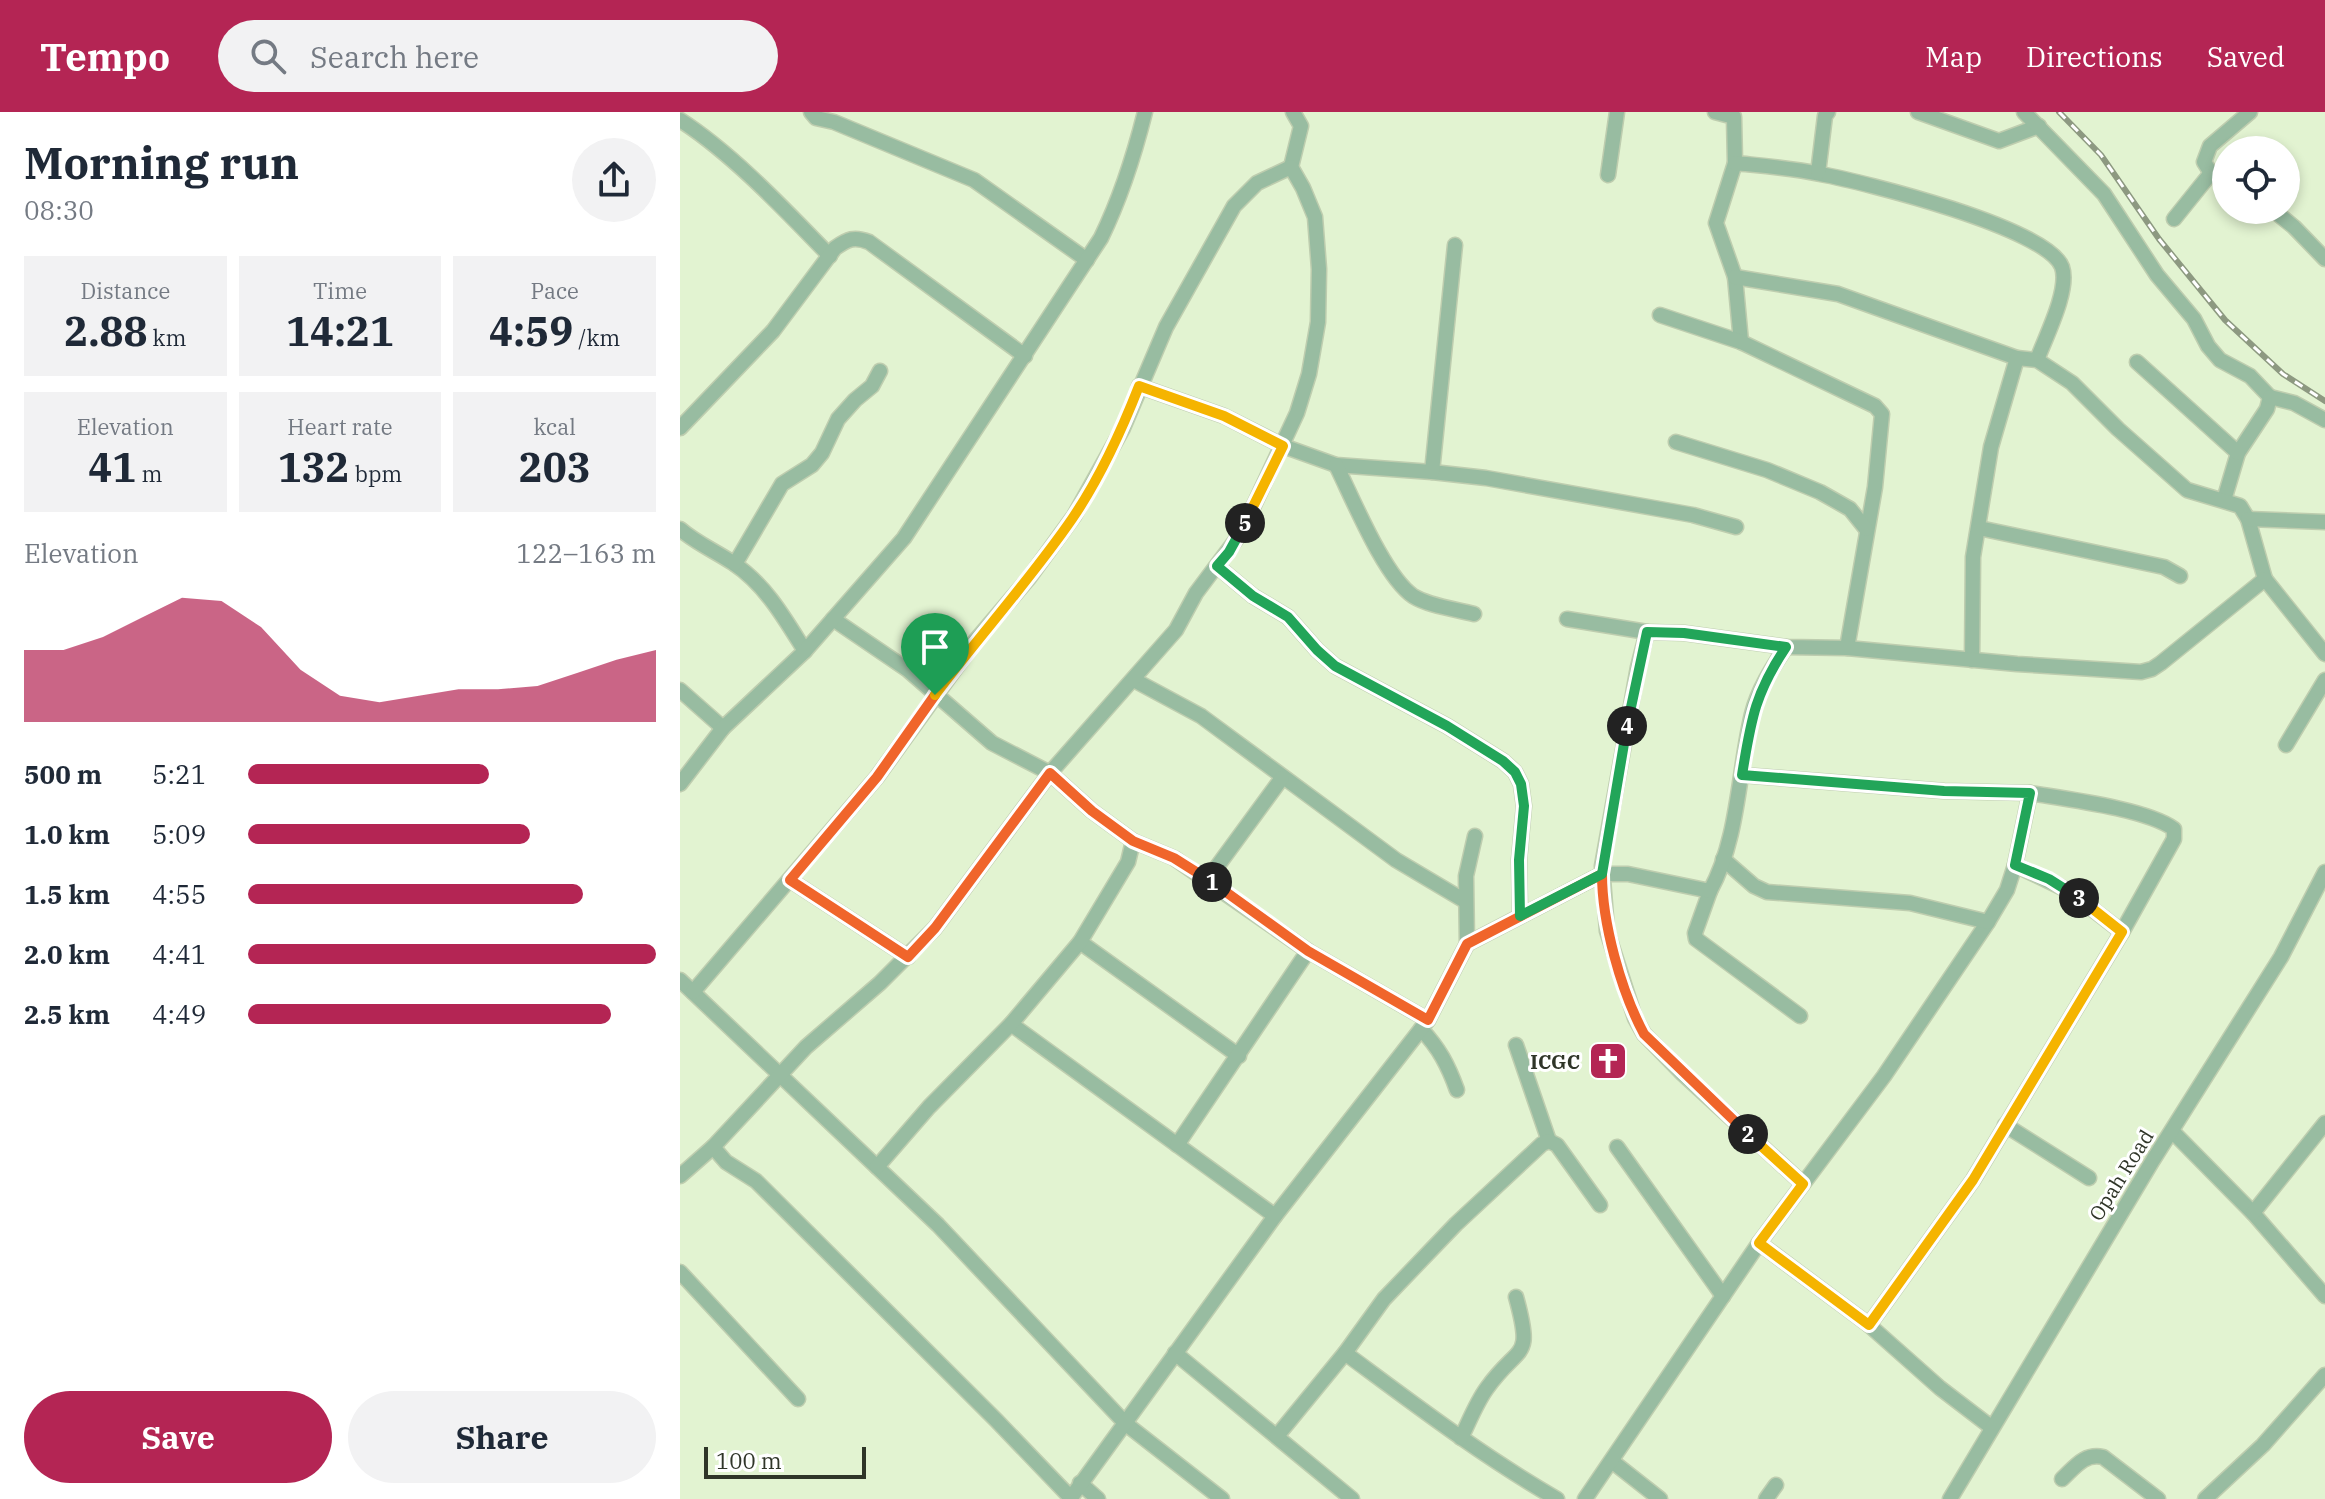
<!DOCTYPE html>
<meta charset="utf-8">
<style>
body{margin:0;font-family:"IBM Plex Serif",serif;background:#f2f2f3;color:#1f2937;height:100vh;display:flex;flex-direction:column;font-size:30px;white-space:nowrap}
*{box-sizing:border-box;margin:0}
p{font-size:26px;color:#747a83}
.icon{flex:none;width:44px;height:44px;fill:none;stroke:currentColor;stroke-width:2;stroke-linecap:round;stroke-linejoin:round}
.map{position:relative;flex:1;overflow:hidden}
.drawer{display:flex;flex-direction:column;background:#fff;width:680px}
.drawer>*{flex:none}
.fabs{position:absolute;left:1532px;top:24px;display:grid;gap:16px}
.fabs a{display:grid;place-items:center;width:88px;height:88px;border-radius:50%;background:#fff;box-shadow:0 4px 12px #0003;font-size:40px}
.scale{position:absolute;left:24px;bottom:20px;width:162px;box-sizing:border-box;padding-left:8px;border:4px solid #2f3528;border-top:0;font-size:22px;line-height:28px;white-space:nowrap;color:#2f3528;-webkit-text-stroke:6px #fff;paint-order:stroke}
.pin{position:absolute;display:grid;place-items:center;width:68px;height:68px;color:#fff;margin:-82px -34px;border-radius:50% 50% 50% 0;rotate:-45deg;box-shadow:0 0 8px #0007}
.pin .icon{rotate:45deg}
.km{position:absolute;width:40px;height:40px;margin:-20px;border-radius:50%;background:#222;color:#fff;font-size:22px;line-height:40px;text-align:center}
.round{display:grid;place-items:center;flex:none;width:84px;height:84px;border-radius:42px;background:#f2f2f3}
.summary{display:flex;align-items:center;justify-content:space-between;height:136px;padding:0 24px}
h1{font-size:44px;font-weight:800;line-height:60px}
.metrics{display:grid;grid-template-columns:repeat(3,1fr);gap:12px;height:136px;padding:8px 24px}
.metrics div{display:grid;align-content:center;border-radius:0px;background:#f2f2f3;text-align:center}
.metrics b{font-size:40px;font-weight:800}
.metrics small{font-size:22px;font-weight:400}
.metrics p{font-size:22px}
.chart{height:224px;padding:16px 24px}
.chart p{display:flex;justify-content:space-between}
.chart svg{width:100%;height:144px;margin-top:8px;fill:#b42554;opacity:.7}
.action{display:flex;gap:16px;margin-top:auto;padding:16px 24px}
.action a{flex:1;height:92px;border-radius:48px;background:#b42554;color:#fff;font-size:32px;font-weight:800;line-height:92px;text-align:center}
.action a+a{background:#f2f2f3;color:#1f2937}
ul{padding:0 24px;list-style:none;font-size:26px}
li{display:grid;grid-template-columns:128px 96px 1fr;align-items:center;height:60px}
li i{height:20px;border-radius:10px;background:#b42554}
header{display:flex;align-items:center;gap:48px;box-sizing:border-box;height:112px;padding:0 40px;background:#b42554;color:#fff}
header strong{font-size:38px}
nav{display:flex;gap:44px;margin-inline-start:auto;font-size:28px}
.search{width:560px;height:72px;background:#f2f2f3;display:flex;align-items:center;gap:20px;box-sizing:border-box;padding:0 28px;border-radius:44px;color:#747a83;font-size:30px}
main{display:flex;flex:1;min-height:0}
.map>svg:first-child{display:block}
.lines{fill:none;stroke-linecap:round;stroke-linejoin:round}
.minor-casing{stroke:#becdaf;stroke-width:17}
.minor{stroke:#98bca1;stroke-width:14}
.rail-casing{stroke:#8d9981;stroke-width:6}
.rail{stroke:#fff;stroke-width:3;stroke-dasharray:9;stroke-linecap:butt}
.split-1-casing{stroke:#fff;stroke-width:16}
.split-2-casing{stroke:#fff;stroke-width:16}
.split-3-casing{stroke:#fff;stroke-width:16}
.split-4-casing{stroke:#fff;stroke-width:16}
.split-5-casing{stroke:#fff;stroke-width:16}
.split-6-casing{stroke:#fff;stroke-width:16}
.split-1{stroke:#f0652b;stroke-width:10}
.split-2{stroke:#f0652b;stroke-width:10}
.split-3{stroke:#f5b400;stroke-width:10}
.split-4{stroke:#22a559;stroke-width:10}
.split-5{stroke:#22a559;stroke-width:10}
.split-6{stroke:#f5b400;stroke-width:10}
.labels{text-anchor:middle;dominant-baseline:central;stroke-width:6;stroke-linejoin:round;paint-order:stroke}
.poi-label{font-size:20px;font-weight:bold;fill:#2f3528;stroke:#fff;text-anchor:end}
.street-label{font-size:20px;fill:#2f3528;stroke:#fff}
</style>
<header>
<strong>Tempo</strong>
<div class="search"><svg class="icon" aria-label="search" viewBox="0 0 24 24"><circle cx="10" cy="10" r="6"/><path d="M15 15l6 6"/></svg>Search here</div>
<nav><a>Map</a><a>Directions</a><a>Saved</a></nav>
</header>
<main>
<section class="drawer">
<div class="summary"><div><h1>Morning run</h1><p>08:30</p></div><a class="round"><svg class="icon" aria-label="share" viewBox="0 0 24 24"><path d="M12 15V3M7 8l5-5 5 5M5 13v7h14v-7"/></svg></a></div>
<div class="metrics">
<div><p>Distance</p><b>2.88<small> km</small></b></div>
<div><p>Time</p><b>14:21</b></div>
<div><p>Pace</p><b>4:59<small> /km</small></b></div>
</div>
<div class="metrics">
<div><p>Elevation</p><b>41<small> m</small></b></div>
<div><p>Heart rate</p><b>132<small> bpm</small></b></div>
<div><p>kcal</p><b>203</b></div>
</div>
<div class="chart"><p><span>Elevation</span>122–163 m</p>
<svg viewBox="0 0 160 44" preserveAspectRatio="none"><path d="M0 44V22L10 22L20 18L30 12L40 6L50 7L60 15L70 28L80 36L90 38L100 36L110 34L120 34L130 33L140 29L150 25L160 22V44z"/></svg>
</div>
<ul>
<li><b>500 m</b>5:21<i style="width:59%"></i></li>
<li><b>1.0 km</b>5:09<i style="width:69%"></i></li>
<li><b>1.5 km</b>4:55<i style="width:82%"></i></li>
<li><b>2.0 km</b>4:41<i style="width:100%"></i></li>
<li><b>2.5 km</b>4:49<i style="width:89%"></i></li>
</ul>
<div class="action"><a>Save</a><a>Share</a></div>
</section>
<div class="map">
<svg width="1645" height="1387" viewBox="0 0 1645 1387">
<rect width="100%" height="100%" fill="#e2f3d1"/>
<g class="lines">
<defs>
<g id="minor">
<path d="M 131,0 L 136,6 L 154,10 L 294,68 L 407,148"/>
<path d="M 1035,0 L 1054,5 L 1055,51 L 1036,111 L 1055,165 L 1061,230"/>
<path d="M 1238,0 L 1319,29 L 1359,14"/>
<path d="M 1344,0 L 1424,82 L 1477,163 L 1514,207 L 1528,234 L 1540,248 L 1570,264 L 1590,285 L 1587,297 L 1558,341 L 1544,388"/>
<path d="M 0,8 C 53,42 106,99 150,144"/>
<path d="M 1055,51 C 1084,54 1112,56 1140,62 C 1184,70 1368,116 1382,155 C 1390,178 1365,226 1357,248"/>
<path d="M 611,55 L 621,14 L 613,0"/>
<path d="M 1138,61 L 1145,4 L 1148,0"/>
<path d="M 928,63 L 937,0"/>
<path d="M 1546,67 L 1531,61 L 1524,50 L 1530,34 L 1570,0"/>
<path d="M 1593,98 L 1614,115 L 1645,147"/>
<path d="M 1494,107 L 1531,61"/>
<path d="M 1055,165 L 1158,182 L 1337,246 L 1357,248 L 1392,271 L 1438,317 L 1507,378 L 1560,394 L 1568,407 L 1585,467"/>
<path d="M 980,203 L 1061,230 L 1195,294 L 1202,302 L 1195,375 L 1167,536"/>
<path d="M 1457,250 L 1558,341"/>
<path d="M 459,274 L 544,304 L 603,334 L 656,353 L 752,360 L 806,366 L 1013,403 L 1056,415"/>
<path d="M 1590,285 L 1614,291 L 1645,308"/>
<path d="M 0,316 L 93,219 L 155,136 C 168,127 174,124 189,130 L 345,244"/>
<path d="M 996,330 L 1087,358 L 1140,380 L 1170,397 L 1186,417"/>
<path d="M 656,353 C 673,387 704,464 733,484 C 749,494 775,497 794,502"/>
<path d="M 752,360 L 775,133"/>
<path d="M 1568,407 L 1645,410"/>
<path d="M 1299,416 L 1484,455 L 1500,464"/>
<path d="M 0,417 C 16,431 35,439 53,451 C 86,473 105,507 125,539"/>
<path d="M 55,452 L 102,372 L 132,353 L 142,341 L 158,307 L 175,288 L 192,274 L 200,259"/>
<path d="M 537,454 L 573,484 L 608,505 L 637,538 L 655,554 L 767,614 L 823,649 L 835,660 L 841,672 L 844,694 L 839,748 L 840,804"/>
<path d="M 153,507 L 228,558 L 312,631 L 370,661 L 412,699 L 453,729 L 494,746 L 628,839 L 748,908"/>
<path d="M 887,507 L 967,520"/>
<path d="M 1292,548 L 1293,445 L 1311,335 L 1337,246"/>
<path d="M 454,568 L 521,604 L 716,748 L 785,789"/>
<path d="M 0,578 L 43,616"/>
<path d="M 1606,633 L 1645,568"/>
<path d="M 1062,663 L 1264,679 L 1350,681 L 1335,753 L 1327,778 L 1308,810 L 1204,964 L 1123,1072"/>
<path d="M 0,672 L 43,616 L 125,539 L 224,426 L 421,126 C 441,85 454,44 465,0"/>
<path d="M 1350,681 C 1386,687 1467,697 1494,717 L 1494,727 L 1442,820"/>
<path d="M 1043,747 L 1074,774 L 1087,780 L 1230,791 L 1308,810"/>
<path d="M 528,767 L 602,666"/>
<path d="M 110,768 L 228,845"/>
<path d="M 1030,779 L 1015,821 L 1016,827 L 1120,904"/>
<path d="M 400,830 L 559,944"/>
<path d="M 787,832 L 922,762 L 948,762 L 1030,779 C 1059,726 1058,660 1072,602 C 1078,578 1092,556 1106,535"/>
<path d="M 0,868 L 258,1113 L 446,1312 L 542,1387"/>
<path d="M 331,912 L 595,1104"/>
<path d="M 741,917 C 759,936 768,953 777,978"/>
<path d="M 836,933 L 869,1029"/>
<path d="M 1325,1013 L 1409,1066"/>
<path d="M 1492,1019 L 1573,1101 L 1645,1184"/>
<path d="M 497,1033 L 628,839"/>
<path d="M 33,1035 L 46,1050 L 76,1069 L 316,1308 L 390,1385"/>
<path d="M 937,1035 L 1043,1184"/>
<path d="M 197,1055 L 249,995 L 331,912 L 400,830 L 448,750 L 453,729"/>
<path d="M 0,1064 L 33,1035 L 126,935 L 200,871 L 255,816 L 370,661 L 496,518 L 516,481 L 561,421 L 617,301 L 629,262 L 638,210 L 639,157 L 635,105 L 623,76 L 611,55 L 577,71 L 554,94 L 486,215 L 443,316 L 394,404 L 349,466 L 296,528 L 197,665 L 13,880"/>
<path d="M 1573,1101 L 1645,1011"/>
<path d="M 1079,1131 L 1189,1213 L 1260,1276 L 1311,1315"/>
<path d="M 0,1160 L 118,1287"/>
<path d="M 1189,1213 L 1293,1068 L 1442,820 L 1389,779 L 1335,753"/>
<path d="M 495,1241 L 672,1387"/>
<path d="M 665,1241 C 734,1292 802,1344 877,1387"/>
<path d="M 597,1324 L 665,1241 L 704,1187 L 776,1112 L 862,1032 L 869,1029 L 877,1033 L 920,1093"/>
<path d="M 781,1326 C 789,1310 796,1291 807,1276 C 839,1231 854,1250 836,1185"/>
<path d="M 933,1350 L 980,1387"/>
<path d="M 1382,1367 C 1395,1355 1404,1341 1423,1345 L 1478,1387"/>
<path d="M 400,1371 L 418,1387"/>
<path d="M 390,1387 L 595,1104 L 748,908 L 787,832 L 786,764 L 795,724"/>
<path d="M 905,1387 L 1079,1131 L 1123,1072 L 1003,962 L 964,922 L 955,906 L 927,819 L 922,754 L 958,555 L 967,520 L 1004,521 L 1106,535 L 1167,536 L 1337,552 L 1461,560 L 1472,557 L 1481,551 L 1585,467 L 1645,542"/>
<path d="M 1086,1387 L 1096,1373"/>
<path d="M 1270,1387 L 1473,1048 L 1601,845 L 1645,760"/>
<path d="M 1525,1387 L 1583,1333 L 1645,1263"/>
</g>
</defs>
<use href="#minor" class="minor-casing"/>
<use href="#minor" class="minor"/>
<defs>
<path id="rail" d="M 1379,0 L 1421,43 L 1479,127 L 1545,208 L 1603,262 L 1645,289"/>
</defs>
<use href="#rail" class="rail-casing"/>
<use href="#rail" class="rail"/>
</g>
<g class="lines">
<defs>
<path id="split-1" d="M 255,583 L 197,665 L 110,768 L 228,845 L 255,816 L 370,661 L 412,699 L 453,729 L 494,746 L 532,770"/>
<path id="split-2" d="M 532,770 L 628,839 L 748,908 L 787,832 L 922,762 C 922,811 941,879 964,922 L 1068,1022"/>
<path id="split-3" d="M 1068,1022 L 1123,1072 L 1079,1131 L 1189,1213 L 1293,1068 L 1442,820 L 1399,786"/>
<path id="split-4" d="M 947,614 L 967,520 L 1004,521 L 1106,535 C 1074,583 1071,609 1062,663 L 1264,679 L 1350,681 L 1335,753 L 1369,767 L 1399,786"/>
<path id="split-5" d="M 565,411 L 549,440 L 537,454 L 573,484 L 608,505 L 637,538 L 655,554 L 767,614 L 823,649 L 835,660 L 841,672 L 844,694 L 839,748 L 840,804 L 922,762 L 947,614"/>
<path id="split-6" d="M 255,583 C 300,523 350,468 392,407 C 420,366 441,320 459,274 L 544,304 L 603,334 L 565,411"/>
</defs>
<use href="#split-1" class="split-1-casing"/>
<use href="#split-2" class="split-2-casing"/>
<use href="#split-3" class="split-3-casing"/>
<use href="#split-4" class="split-4-casing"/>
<use href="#split-5" class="split-5-casing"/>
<use href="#split-6" class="split-6-casing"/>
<use href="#split-1" class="split-1"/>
<use href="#split-2" class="split-2"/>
<use href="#split-3" class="split-3"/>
<use href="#split-4" class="split-4"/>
<use href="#split-5" class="split-5"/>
<use href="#split-6" class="split-6"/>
</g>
<defs>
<symbol id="church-square" viewBox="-11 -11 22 22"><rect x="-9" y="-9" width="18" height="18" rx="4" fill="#b42554" stroke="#fff"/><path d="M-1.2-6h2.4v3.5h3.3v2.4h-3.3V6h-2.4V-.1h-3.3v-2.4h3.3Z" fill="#fff"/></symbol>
</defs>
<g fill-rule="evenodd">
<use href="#church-square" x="906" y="927" width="44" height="44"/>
</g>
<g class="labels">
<g class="poi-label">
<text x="900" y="949">ICGC</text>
</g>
<g class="street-label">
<text transform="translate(1441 1063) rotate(-58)">Opah Road</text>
</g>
</g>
</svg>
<div class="fabs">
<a><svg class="icon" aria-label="locate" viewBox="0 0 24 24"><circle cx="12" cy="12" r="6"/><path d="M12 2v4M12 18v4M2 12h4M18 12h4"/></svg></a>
</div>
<div class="scale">100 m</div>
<div class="pin" style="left:255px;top:583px;background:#1e9e55"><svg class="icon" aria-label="arrive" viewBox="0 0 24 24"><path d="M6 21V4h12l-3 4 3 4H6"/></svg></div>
<b class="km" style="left:532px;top:770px">1</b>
<b class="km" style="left:1068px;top:1022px">2</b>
<b class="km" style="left:1399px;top:786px">3</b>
<b class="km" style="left:947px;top:614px">4</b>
<b class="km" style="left:565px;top:411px">5</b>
</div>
</main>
